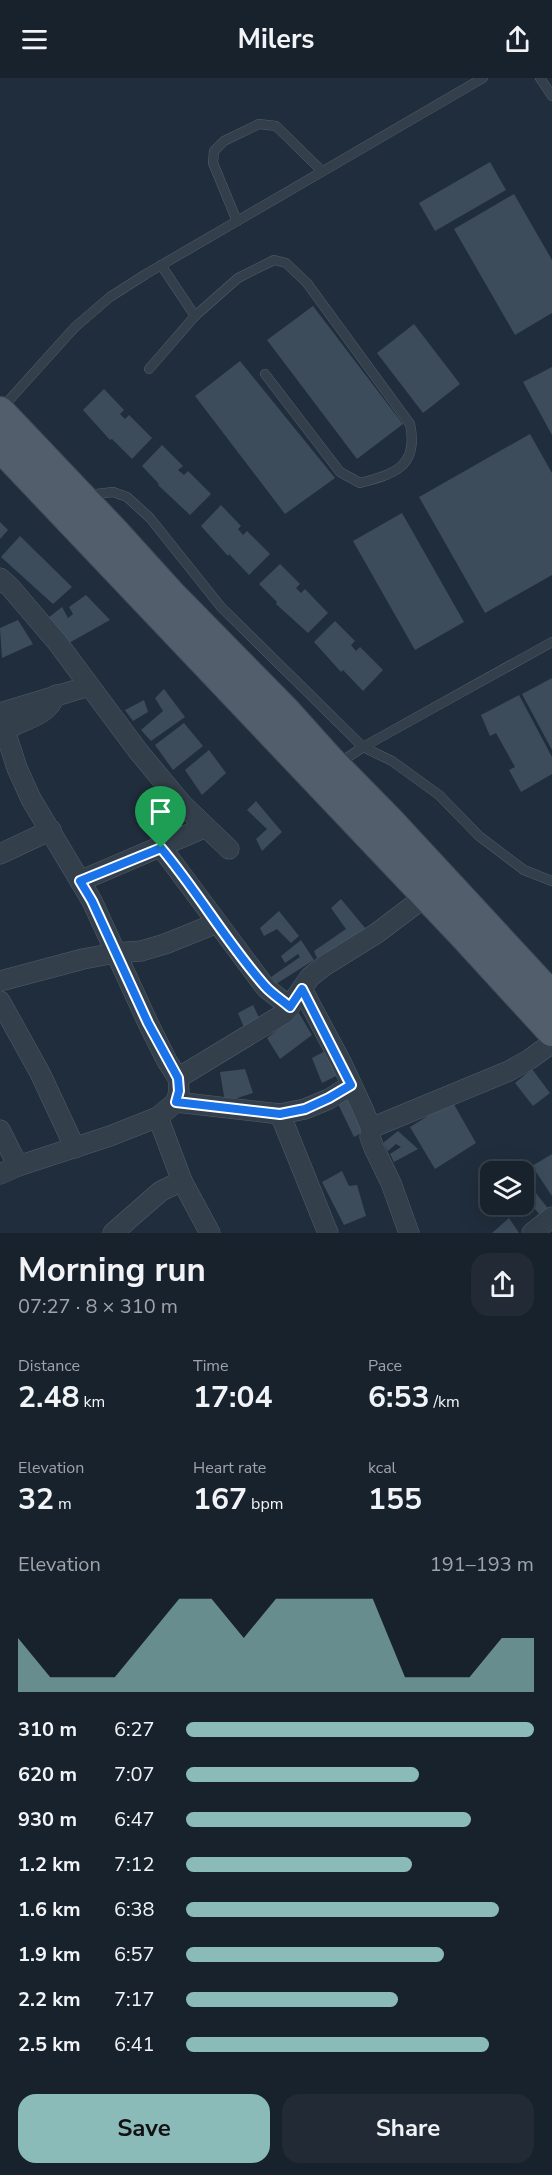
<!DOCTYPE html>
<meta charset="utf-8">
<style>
body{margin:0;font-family:"Nunito Sans",sans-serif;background:#212a35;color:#f1f3f6;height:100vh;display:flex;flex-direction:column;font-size:22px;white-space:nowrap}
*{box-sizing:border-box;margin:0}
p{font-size:20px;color:#9fa4aa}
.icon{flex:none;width:33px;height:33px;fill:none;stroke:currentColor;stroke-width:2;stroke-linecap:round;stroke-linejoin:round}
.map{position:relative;height:1155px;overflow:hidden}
.drawer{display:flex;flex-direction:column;background:#18222d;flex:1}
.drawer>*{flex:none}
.tools{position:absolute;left:480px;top:1083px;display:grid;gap:12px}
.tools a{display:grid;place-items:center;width:54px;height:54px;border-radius:12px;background:#18222d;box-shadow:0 6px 24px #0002,0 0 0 2px #363f49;font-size:30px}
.pin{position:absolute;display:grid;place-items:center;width:51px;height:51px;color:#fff;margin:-62px -26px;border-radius:50% 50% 50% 0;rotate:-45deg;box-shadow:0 0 6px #0007}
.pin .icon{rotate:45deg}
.round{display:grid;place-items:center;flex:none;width:63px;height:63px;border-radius:18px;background:#212a35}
.overview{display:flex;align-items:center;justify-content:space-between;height:102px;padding:0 18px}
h1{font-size:33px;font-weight:700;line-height:45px}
.figures{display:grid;grid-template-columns:repeat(3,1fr);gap:9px;height:102px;padding:6px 18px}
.figures div{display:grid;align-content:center}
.figures b{font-size:30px;font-weight:700}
.figures small{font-size:16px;font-weight:400}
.figures p{font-size:16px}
.chart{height:168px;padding:12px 18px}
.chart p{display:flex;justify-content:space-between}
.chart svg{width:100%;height:108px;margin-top:6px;fill:#8bbbb9;opacity:.7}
.button{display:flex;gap:12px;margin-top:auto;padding:12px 18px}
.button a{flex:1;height:69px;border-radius:18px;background:#8bbbb9;color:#111;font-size:24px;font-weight:700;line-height:69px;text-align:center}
.button a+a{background:#212a35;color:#f1f3f6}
ul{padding:0 18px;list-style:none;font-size:20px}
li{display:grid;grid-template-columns:96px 72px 1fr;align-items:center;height:45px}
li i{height:15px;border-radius:8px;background:#8bbbb9}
header{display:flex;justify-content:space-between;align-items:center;height:78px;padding:0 18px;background:#18222d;font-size:27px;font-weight:700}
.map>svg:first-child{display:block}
.building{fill:#3c4c5b}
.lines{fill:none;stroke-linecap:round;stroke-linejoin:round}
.service-casing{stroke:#525d6a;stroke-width:10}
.minor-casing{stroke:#525d6a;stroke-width:21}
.primary-casing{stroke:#3d4855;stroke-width:32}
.service{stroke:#343f4c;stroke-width:9}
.minor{stroke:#343f4c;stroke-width:20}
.primary{stroke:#525e6c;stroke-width:30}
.route-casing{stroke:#fff;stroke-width:12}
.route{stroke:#1a73e8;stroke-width:8}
</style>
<header><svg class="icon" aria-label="menu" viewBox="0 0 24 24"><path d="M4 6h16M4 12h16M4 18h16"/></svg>Milers<svg class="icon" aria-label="share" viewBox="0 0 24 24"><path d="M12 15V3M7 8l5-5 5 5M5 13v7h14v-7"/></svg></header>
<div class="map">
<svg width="552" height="1155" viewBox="0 0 552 1155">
<rect width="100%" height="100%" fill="#202d3c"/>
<g class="building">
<path d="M 490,84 L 506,112 L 435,153 L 419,125 Z"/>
<path d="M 514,116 L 552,182 L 552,235 L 515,257 L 454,151 Z"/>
<path d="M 313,228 L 403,346 L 357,381 L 267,262 Z"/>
<path d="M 414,246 L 460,306 L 423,335 L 377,275 Z"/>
<path d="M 240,283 L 335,400 L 285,436 L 195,318 Z"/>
<path d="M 552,289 L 552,357 L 523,304 Z"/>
<path d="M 104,311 L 124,332 L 120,336 L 125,341 L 129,337 L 152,360 L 132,381 L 112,361 L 110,362 L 83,332 Z"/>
<path d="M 530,356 L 552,395 L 552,497 L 485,535 L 419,419 Z"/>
<path d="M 162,367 L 183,388 L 178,392 L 184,397 L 188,393 L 211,416 L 190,437 L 158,407 L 159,406 L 142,388 Z"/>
<path d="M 221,427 L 241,448 L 238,451 L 243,457 L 247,453 L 270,476 L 249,497 L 229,476 L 228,478 L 201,448 Z"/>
<path d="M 402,435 L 464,544 L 415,572 L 353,463 Z"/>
<path d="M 0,444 L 8,452 L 0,461 Z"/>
<path d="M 20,458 L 72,509 L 53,526 L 1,479 Z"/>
<path d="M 280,486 L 300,506 L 296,510 L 301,515 L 305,511 L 328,535 L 308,555 L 276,526 L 277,524 L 259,506 Z"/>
<path d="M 86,517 L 110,542 L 69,565 L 48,540 L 62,529 L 68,540 L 73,536 L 69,529 Z"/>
<path d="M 18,542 L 33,566 L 2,580 L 0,550 Z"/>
<path d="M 335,543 L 355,563 L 351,567 L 356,573 L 360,569 L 383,592 L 363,613 L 343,592 L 341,594 L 314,564 Z"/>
<path d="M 552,600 L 552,672 L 522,616 Z"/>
<path d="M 164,611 L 185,639 L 151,663 L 141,652 L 163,633 L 155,620 Z"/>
<path d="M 519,617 L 552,679 L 552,696 L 521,714 L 509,692 L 515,689 L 496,655 L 490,658 L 481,637 Z"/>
<path d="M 144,622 L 148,634 L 133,643 L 125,632 Z"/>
<path d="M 184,645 L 203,668 L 173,692 L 155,667 Z"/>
<path d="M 209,672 L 226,695 L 202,717 L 185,692 Z"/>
<path d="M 256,723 L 282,754 L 262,773 L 256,761 L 267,751 L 247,732 Z"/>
<path d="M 341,821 L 366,851 L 317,880 L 314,873 L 346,851 L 331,830 Z"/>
<path d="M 279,833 L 299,858 L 291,865 L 277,851 L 264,858 L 260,850 Z"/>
<path d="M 301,862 L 314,882 L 276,906 L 271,899 L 300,879 L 298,876 L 285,885 L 281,878 Z"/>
<path d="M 253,927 L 262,946 L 245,952 L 238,935 Z"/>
<path d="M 299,935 L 312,957 L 280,981 L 267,960 Z"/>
<path d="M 327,972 L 338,997 L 322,1005 L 312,980 Z"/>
<path d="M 245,991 L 253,1015 L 225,1024 L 220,994 Z"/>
<path d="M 532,991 L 550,1015 L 533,1028 L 515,1005 Z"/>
<path d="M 348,1020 L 365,1053 L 354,1059 L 338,1026 Z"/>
<path d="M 452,1023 L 476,1065 L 435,1091 L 410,1049 Z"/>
<path d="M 398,1053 L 418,1071 L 394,1084 L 390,1076 L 401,1069 L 396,1066 L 388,1073 L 383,1065 Z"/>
<path d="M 552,1076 L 552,1118 L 532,1088 Z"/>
<path d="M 342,1093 L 349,1108 L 357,1107 L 366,1138 L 344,1147 L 322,1104 Z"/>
<path d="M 524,1100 L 550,1133 L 542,1139 L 524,1119 Z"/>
<path d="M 509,1140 L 519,1155 L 492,1155 Z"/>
</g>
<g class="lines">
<defs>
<g id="service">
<path d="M 540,0 L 552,18"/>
<path d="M 237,143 L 213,85 L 214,73 L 224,63 L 259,46 L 276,48 L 322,93"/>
<path d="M 195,238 L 238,200 L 274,182 L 286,185 L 307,205 L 410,346 C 419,388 395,396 360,405 L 340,394 L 265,296"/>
<path d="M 149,291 L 195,238 L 161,187"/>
<path d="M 2,330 L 75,249 L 110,219 L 146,196 L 483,0"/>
<path d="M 88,417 L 113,414 L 127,419 L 150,440 L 221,529 L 363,669 L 392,683 L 439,717 L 479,758 L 524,792 L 552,803"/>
<path d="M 338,686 L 363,669 L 552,564"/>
</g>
<g id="minor">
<path d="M 0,500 L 10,509 L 57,564 L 138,673 L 182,726 L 229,771"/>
<path d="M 0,635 L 89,608"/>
<path d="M 161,769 L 266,910 L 290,929"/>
<path d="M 0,776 L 51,752"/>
<path d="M 80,803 L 206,749"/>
<path d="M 0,903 L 83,881 L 115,875 L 141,873 L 165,866 L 217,845"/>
<path d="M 302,911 L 341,984 L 362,1029 L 371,1050 L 370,1059 L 374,1070 L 391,1105 L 409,1155"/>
<path d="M 0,923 L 40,995 L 75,1070"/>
<path d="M 178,1000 L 285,935 L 310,899 L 324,888 L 377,855 L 426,818"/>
<path d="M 176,1024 L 280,1036 L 305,1031 L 329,1021 L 351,1007"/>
<path d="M 280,1036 L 328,1155"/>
<path d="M 158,1039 L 182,1103 L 210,1155"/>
<path d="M 371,1050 L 509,993 L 530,981 L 552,965"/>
<path d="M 0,1052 L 18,1088"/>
<path d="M 0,1096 L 18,1088 L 110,1058 L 158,1039 L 176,1024 L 179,1013 L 178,1000 L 167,983 L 148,945 L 92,823 L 31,721 L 17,690 L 5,653 C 25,639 45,641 56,617"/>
<path d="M 113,1155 L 161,1113 L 182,1103"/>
<path d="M 532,1155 L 552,1139"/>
</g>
<g id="primary">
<path d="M 0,334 L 114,454 L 171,517 L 285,633 L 329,682 L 390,744 L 552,919"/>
<path d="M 0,368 L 463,856 L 552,953"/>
</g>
</defs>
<use href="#service" class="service-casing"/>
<use href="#minor" class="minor-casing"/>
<use href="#primary" class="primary-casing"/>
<use href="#service" class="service"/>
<use href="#minor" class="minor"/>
<use href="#primary" class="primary"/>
</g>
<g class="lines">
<defs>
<path id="route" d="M 161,770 C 198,814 227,865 265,908 C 272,916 282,922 290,929 L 302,911 L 351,1007 L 329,1020 L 305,1031 L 280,1036 L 176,1024 L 179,1013 L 178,1000 L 148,945 L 92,823 L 80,803 Z"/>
</defs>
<use href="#route" class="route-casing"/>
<use href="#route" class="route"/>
</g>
</svg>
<div class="tools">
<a><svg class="icon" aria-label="layers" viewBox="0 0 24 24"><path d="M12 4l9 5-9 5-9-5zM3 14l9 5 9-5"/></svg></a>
</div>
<div class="pin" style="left:161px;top:770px;background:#1e9e55"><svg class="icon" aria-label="arrive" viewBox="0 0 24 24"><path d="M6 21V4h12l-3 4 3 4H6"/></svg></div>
</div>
<section class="drawer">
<div class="overview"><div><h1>Morning run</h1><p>07:27 · 8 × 310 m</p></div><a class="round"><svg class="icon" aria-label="share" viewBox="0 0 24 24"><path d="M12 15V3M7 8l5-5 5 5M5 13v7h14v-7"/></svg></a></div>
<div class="figures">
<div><p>Distance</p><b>2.48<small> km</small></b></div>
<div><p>Time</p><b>17:04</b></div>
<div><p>Pace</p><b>6:53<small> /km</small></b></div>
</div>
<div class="figures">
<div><p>Elevation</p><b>32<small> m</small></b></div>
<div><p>Heart rate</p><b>167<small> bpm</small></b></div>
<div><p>kcal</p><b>155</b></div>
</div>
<div class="chart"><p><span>Elevation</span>191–193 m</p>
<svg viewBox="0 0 160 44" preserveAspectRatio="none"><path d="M0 44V22L10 38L20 38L30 38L40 22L50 6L60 6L70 22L80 6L90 6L100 6L110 6L120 38L130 38L140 38L150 22L160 22V44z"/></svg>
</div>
<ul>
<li><b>310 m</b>6:27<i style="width:100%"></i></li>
<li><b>620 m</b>7:07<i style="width:67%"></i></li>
<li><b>930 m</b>6:47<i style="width:82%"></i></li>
<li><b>1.2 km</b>7:12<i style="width:65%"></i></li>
<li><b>1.6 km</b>6:38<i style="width:90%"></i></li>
<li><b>1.9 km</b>6:57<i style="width:74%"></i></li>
<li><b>2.2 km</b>7:17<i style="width:61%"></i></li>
<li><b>2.5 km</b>6:41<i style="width:87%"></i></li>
</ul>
<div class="button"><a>Save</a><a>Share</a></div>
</section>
